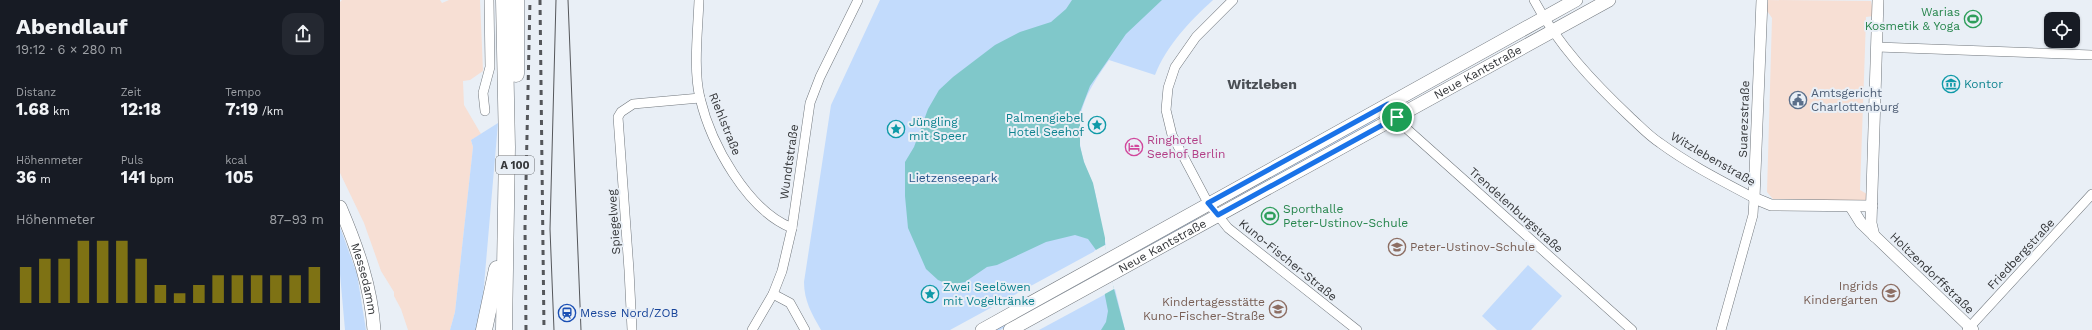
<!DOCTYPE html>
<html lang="de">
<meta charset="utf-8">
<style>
body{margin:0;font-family:"Work Sans",sans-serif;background:#242831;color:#f1f3f6;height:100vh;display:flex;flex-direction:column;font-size:15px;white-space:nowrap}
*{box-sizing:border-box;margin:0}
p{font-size:13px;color:#9ea1a6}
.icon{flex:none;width:22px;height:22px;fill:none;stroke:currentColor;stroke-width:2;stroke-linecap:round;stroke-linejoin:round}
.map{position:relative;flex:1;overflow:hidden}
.drawer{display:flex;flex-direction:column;background:#171b24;width:340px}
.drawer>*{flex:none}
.controls{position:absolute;left:1704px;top:12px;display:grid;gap:8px}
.controls a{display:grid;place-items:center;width:36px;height:36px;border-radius:8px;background:#171b24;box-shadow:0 1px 3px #0004;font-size:20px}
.pin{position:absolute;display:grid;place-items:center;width:34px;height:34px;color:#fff;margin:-17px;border:2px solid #fff;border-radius:50%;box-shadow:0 1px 4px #0007}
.round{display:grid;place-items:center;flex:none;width:42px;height:42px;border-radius:12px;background:#242831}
.summary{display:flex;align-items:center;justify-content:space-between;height:68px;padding:0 16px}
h1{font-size:22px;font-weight:700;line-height:30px}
.figures{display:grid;grid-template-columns:repeat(3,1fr);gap:6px;height:68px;padding:4px 16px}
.figures div{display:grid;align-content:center}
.figures b{font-size:17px;font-weight:700}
.figures small{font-size:11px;font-weight:400}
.figures p{font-size:11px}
.chart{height:112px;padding:8px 16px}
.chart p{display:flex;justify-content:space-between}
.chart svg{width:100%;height:72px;margin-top:4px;stroke:#7e7214;stroke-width:6}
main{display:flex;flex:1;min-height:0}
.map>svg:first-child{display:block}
.commercial{fill:#f7dfd4}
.green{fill:#c2dbfc}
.water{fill:#80c8ca}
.pier{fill:#e9eff6}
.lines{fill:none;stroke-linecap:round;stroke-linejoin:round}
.minor-casing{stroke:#70767c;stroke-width:10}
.tertiary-casing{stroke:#70767c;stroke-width:12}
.secondary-casing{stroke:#70767c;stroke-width:14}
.motorway-casing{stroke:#70767c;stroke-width:17}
.minor{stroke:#fff;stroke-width:9}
.tertiary{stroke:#fff;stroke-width:11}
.secondary{stroke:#fff;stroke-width:13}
.motorway{stroke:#fff;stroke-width:16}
.tram{stroke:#55575b;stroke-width:1}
.rail{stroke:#55575b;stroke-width:3;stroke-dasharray:5 5;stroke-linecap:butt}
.route-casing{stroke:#fff;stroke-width:8}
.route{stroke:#1a73e8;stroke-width:5}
.labels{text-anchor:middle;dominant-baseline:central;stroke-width:4;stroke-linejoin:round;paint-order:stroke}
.shield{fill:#e9eff6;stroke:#6c6f73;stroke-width:1}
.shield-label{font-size:11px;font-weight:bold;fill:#36383b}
.leisure-label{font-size:12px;fill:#27864d;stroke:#e9eff6;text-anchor:end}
.street-label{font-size:12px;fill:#36383b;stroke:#e9eff6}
.culture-label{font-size:12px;fill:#0d838f;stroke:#e9eff6;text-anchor:start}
.service-label{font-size:12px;fill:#4e5e75;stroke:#e9eff6;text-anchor:start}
.hotel-label{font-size:12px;fill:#b23c85;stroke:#e9eff6;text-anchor:start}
.park-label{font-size:12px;fill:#28558b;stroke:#e9eff6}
.education-label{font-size:12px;fill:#785e54;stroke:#e9eff6;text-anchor:end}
.transit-label{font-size:12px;fill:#164399;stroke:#e9eff6;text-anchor:start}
.quarter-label{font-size:14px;font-weight:bold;fill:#4a4f55;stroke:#e9eff6}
</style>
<main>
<section class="drawer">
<div class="summary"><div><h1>Abendlauf</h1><p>19:12 · 6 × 280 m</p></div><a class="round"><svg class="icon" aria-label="share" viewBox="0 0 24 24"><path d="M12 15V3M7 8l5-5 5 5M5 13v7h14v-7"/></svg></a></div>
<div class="figures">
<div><p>Distanz</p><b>1.68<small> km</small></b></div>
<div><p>Zeit</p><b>12:18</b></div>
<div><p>Tempo</p><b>7:19<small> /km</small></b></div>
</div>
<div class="figures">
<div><p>Höhenmeter</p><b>36<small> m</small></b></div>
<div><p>Puls</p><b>141<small> bpm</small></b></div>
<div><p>kcal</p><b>105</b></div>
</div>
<div class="chart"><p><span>Höhenmeter</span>87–93 m</p>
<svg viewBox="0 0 160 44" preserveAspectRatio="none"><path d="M5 44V22M15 44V17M25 44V17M35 44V6M45 44V6M55 44V6M65 44V17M75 44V33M85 44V38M95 44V33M105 44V27M115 44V27M125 44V27M135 44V27M145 44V27M155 44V22"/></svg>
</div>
</section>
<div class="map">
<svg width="1752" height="330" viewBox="0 0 1752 330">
<rect width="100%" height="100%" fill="#e9eff6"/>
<g class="commercial">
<path d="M 2,0 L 100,0 L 102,3 L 109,0 L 140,0 L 143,71 L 130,80 L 123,81 L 124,105 L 141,134 L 131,140 L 133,147 L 115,312 L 110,330 L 68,330 L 61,309 L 54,296 L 54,292 L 41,271 L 24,223 L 0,173 L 0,2 Z"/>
<path d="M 1427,0 L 1531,1 L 1534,16 L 1526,17 L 1525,49 L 1520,190 L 1527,194 L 1526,199 L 1524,202 L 1520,203 L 1433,199 L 1427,192 L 1432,18 L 1425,8 Z"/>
</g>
<g class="green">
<path d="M 540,0 L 873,0 C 849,22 827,45 815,75 L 769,60 C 745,94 731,119 744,162 C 746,170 751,177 753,185 C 759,204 760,226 766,245 L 610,330 L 481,330 C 472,314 464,301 464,282 L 491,105 Z"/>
<path d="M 1033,118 L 1037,121 L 893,201 L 891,197 Z"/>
<path d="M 158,123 L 143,297 L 136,330 L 110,330 L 115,312 L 133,147 L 131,140 Z"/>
<path d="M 856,216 L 858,219 L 660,330 L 652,330 Z"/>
<path d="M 0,227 L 17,274 L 26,330 L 5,330 L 0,274 Z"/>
<path d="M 1188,265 L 1222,296 L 1191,330 L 1157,330 L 1142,316 Z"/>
<path d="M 775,289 L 785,330 L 699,330 Z"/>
</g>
<path class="water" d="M 732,0 L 822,0 L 786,34 L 750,86 L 740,112 L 740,146 L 744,162 L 753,183 L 765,238 L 765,246 L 770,274 L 785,330 L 761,330 L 766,322 L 768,311 L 756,250 L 748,239 L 735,235 L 706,242 L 657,265 L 647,267 L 625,282 L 610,285 L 598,280 L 586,269 L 568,228 L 565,196 L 565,162 L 574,147 L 588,109 L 599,90 L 613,77 L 655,45 L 680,32 L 711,22 L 726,9 Z"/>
<path class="pier" d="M 765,245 L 774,289 L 763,295 L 754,251 Z"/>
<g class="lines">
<defs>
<g id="minor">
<path d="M 359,0 C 358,29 353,70 360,98 C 371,144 407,210 452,228"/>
<path d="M 893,0 L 856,37 L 835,67 L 828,88 L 826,110 L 832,135 L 868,203 L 888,228 L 1017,330"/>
<path d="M 1194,0 C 1217,44 1254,83 1290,117 C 1300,126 1309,136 1320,143 C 1350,165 1382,181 1414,198 L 1413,215 L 1381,330"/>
<path d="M 1537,47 L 1752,55"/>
<path d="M 1048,104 L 1067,129 L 1292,330"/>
<path d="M 145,111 L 143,93 L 150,67 L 149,0"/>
<path d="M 433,294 L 450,303 L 465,330"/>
<path d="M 292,330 L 289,270 L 278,117 L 281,112 L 293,104 L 360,98"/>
<path d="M 412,330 L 433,294 L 442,271 L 452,228 L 470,103 L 480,77 L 518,0"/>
<path d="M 1627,330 L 1752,194"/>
</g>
<g id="tertiary">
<path d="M 1422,0 L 1414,198 L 1431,205 L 1532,206"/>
<path d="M 1511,207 L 1521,223 L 1633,330"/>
<path d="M 1534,236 L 1531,223 L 1538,0"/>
</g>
<g id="secondary">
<path id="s1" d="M 0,207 C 17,247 31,286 34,330"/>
<path d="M 642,330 L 1236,0"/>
<path id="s2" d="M 670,330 L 1269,0"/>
</g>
<g id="motorway">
<path d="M 164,0 L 167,147 L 164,330"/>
<path d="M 176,0 L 176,74"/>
<path d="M 144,330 L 157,269"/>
</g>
</defs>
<use href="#minor" class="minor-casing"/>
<use href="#tertiary" class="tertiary-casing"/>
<use href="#secondary" class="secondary-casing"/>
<use href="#motorway" class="motorway-casing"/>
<use href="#minor" class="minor"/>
<use href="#tertiary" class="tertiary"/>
<use href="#secondary" class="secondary"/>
<use href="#motorway" class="motorway"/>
<g class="tram">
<path d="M 228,0 L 241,330"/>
<path d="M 214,330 L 210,229 L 216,0"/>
</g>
<g class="rail">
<path d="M 200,0 L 204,330"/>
<path d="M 186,330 L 185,227 L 190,0"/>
</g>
</g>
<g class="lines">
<defs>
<path id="route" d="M 1048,104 L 1057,117 L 878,215 L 868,203 Z"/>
</defs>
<use href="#route" class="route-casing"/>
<use href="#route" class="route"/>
</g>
<defs>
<symbol id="stadium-ring" viewBox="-11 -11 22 22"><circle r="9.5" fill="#e9eff6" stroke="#2e9e5b" stroke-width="1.5"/><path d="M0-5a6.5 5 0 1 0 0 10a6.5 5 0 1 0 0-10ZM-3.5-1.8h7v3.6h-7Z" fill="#2e9e5b"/></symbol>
<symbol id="museum-ring" viewBox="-11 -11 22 22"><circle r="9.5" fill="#e9eff6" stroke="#0f9aa8" stroke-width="1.5"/><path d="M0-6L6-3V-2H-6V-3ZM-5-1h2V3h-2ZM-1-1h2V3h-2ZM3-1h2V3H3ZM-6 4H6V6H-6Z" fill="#0f9aa8"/></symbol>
<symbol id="civic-ring" viewBox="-11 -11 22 22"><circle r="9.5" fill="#e9eff6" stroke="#5c6f8a" stroke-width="1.5"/><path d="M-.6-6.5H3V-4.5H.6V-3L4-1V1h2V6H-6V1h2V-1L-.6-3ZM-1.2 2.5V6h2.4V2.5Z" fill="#5c6f8a"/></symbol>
<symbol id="sight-ring" viewBox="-11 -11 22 22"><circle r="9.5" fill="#e9eff6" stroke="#0f9aa8" stroke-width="1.5"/><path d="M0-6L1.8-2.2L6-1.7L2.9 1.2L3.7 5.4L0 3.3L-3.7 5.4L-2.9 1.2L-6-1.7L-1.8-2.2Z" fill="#0f9aa8"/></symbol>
<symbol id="hotel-ring" viewBox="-11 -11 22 22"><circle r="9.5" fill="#e9eff6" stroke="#d1479c" stroke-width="1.5"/><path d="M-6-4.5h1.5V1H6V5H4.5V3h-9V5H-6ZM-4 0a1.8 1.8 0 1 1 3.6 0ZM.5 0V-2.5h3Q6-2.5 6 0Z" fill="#d1479c"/></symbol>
<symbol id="school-ring" viewBox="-11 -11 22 22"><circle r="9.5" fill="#e9eff6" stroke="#8d6e63" stroke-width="1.5"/><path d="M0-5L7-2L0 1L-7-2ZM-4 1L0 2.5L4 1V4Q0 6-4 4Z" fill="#8d6e63"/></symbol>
<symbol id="station-ring" viewBox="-11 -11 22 22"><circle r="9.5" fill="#e9eff6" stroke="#1a4fb4" stroke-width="1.5"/><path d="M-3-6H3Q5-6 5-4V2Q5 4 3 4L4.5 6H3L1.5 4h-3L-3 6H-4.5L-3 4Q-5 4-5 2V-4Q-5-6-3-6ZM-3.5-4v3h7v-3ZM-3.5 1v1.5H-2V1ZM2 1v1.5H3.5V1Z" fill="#1a4fb4"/></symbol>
</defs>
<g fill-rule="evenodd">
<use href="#stadium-ring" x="1623" y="9" width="20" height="20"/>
<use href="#museum-ring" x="1601" y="74" width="20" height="20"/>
<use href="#civic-ring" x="1448" y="90" width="20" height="20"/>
<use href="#sight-ring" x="747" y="115" width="20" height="20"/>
<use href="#sight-ring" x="546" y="119" width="20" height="20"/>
<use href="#hotel-ring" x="784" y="137" width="20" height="20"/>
<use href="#stadium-ring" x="920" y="206" width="20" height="20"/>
<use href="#school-ring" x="1047" y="237" width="20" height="20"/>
<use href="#school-ring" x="1541" y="283" width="20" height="20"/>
<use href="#sight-ring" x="580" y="284" width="20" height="20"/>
<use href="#school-ring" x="928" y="299" width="20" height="20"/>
<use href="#station-ring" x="217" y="303" width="20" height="20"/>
</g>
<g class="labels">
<rect class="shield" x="156" y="156" width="38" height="18" rx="3"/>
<g class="shield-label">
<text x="175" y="165">A 100</text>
</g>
<g class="leisure-label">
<text x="1620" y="12">Warias<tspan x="1620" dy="14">Kosmetik &amp; Yoga</tspan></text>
<text x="943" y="209" text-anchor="start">Sporthalle<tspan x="943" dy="14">Peter-Ustinov-Schule</tspan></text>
</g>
<g class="street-label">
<text stroke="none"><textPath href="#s2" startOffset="534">Neue Kantstraße</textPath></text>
<text transform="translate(1404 119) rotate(-88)">Suarezstraße</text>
<text transform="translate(385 124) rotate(68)">Riehlstraße</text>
<text transform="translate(1373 159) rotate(30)">Witzlebenstraße</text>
<text transform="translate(449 162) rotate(-82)">Wundtstraße</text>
<text transform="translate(1176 210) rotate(42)">Trendelenburgstraße</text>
<text transform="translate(274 222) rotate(-94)">Spiegelweg</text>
<text stroke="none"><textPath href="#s2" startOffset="174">Neue Kantstraße</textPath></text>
<text transform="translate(1681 254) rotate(-47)">Friedbergstraße</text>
<text transform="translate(948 260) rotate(39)">Kuno-Fischer-Straße</text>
<text transform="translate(1592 273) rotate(44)">Holtzendorffstraße</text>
<text stroke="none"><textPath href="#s1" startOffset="76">Messedamm</textPath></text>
</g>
<g class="culture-label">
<text x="1624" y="84">Kontor</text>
<text x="744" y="118" text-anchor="end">Palmengiebel<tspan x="744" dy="14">Hotel Seehof</tspan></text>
<text x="569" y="122">Jüngling<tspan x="569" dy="14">mit Speer</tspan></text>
<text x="603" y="287">Zwei Seelöwen<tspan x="603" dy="14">mit Vogeltränke</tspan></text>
</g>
<g class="service-label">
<text x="1471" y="93">Amtsgericht<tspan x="1471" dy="14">Charlottenburg</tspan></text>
</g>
<g class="hotel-label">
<text x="807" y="140">Ringhotel<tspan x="807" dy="14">Seehof Berlin</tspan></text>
</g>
<g class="park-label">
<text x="613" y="178">Lietzenseepark</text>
</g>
<g class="education-label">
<text x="1070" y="247" text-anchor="start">Peter-Ustinov-Schule</text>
<text x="1538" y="286">Ingrids<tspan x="1538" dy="14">Kindergarten</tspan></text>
<text x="925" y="302">Kindertagesstätte<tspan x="925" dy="14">Kuno-Fischer-Straße</tspan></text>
</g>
<g class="transit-label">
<text x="240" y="313">Messe Nord/ZOB</text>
</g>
<g class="quarter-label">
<text x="922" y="84">Witzleben</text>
</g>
</g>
</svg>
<div class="controls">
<a><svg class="icon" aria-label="locate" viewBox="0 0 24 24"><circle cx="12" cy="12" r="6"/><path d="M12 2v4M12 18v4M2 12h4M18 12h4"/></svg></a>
</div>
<div class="pin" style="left:1057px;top:117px;background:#1e9e55"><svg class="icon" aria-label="arrive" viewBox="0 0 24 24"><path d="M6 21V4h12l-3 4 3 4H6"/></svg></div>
</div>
</main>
